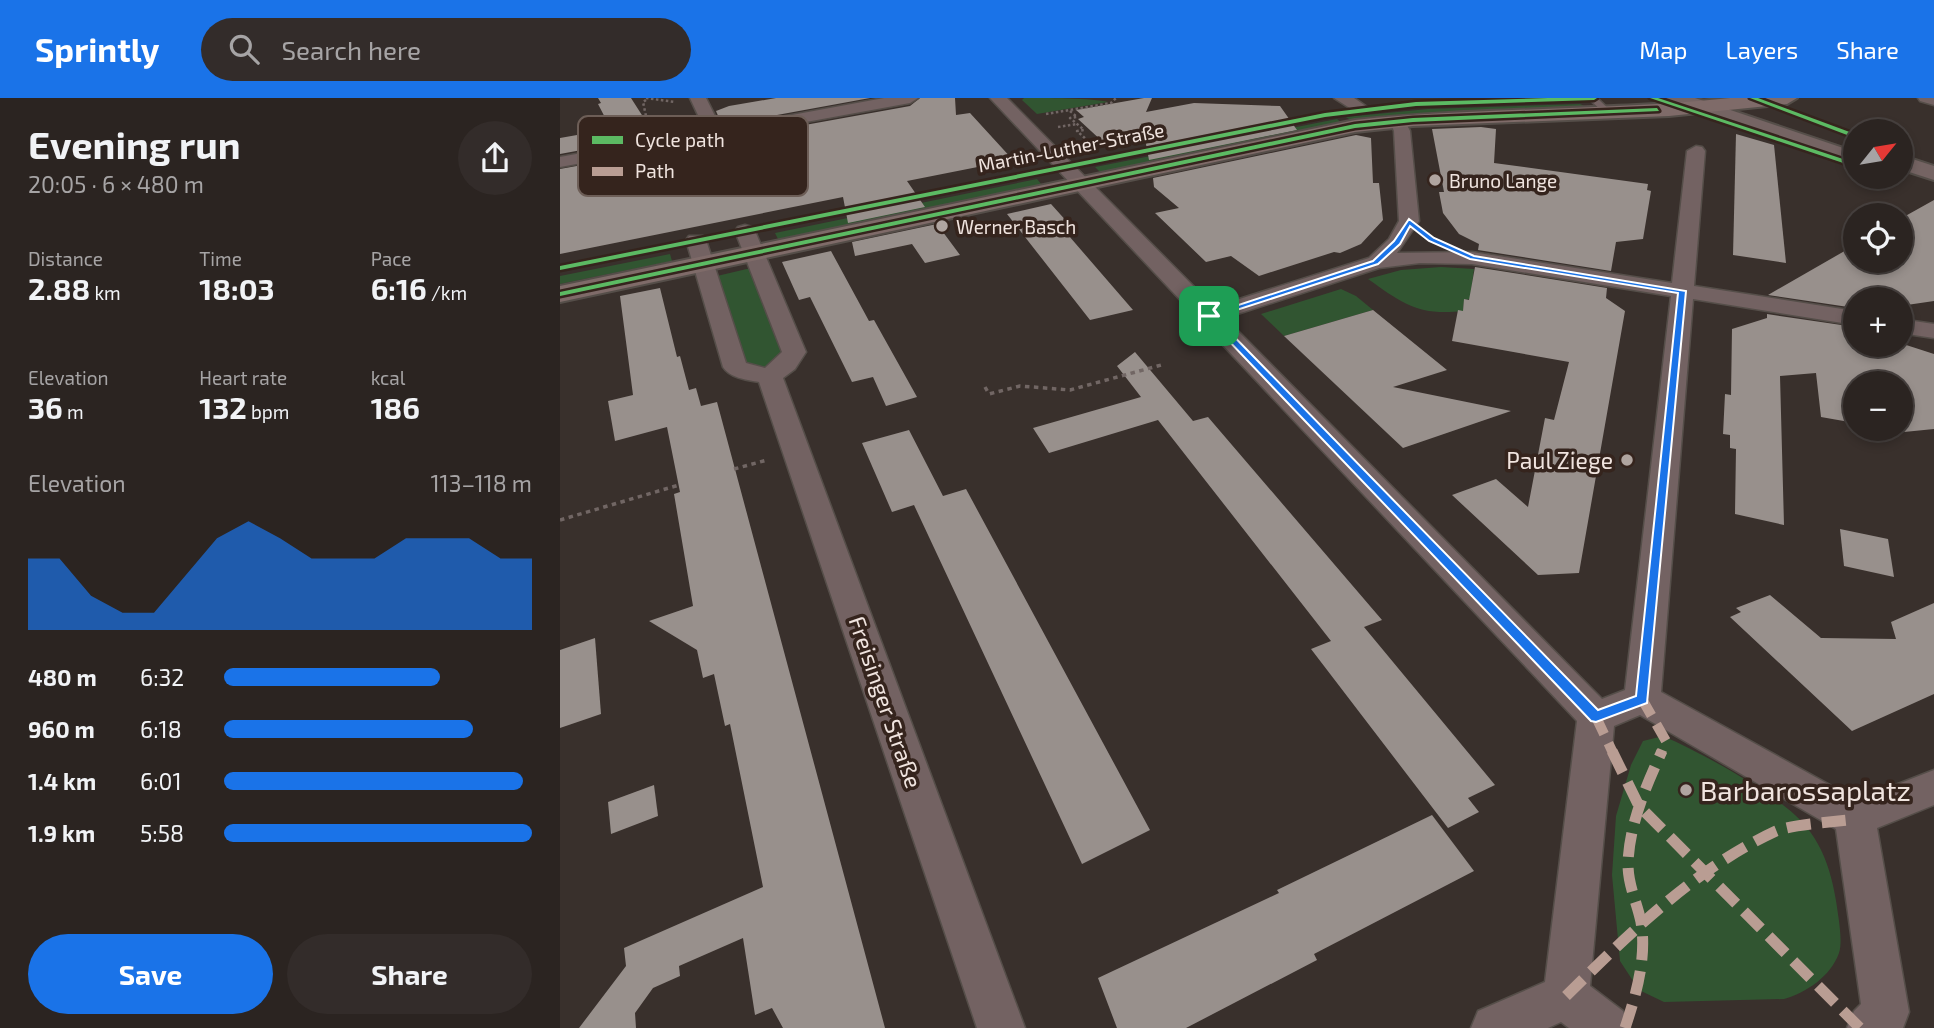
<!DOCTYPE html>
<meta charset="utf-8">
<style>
body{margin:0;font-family:"Exo 2",sans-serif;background:#332c2a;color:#f1f3f6;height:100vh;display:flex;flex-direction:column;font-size:26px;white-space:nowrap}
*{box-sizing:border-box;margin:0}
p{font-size:23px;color:#a6a4a5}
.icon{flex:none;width:38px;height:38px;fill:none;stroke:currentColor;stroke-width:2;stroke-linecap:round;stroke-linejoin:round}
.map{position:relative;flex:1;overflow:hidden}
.side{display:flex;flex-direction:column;background:#2b2421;width:560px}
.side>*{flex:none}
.needle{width:46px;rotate:60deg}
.buttons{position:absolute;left:1283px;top:21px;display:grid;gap:14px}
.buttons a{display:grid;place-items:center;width:70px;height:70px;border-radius:50%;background:#2b2421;box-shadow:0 4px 10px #0003,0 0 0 2px #47413f;font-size:35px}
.pin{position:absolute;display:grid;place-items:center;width:60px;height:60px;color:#fff;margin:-30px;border-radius:14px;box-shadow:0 4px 10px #0006}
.round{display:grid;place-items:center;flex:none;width:74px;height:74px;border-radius:37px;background:#332c2a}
.headline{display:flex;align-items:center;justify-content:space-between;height:119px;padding:0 28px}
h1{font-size:38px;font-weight:700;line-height:52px}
.figures{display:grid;grid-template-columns:repeat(3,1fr);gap:10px;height:119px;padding:7px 28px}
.figures div{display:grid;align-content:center}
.figures b{font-size:30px;font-weight:700}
.figures small{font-size:19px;font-weight:400}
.figures p{font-size:19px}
.chart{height:196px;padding:14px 28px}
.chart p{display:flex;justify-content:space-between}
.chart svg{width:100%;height:126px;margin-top:7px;fill:#1a73e8;opacity:.7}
.cta{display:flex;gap:14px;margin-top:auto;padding:14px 28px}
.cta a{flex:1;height:80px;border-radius:42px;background:#1a73e8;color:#fff;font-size:28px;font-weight:700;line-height:80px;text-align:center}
.cta a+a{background:#332c2a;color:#f1f3f6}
ul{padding:0 28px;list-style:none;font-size:23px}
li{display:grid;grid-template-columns:112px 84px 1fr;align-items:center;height:52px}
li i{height:18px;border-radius:9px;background:#1a73e8}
header{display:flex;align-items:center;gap:42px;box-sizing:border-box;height:98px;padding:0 35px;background:#1a73e8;color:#fff}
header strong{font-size:33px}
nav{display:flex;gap:38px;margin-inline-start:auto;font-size:24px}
.search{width:490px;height:63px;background:#332c2a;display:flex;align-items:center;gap:18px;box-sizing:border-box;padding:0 24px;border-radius:38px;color:#a6a4a5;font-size:26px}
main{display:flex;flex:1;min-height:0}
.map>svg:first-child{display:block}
.green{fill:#315531}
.building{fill:#98908c}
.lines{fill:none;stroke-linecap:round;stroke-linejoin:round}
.service-casing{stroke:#554e49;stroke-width:3}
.minor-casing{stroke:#554e49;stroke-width:3}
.secondary-casing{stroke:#554e49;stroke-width:4}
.primary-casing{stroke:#554e49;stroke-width:4}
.path-far1{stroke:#716664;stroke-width:2.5;stroke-dasharray:2.5 2.5;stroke-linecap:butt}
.path{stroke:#716664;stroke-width:3.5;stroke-dasharray:4.5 4.5;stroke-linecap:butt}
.service{fill:#736262;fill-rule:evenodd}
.minor{fill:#736262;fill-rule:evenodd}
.secondary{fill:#756463;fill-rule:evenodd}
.primary{fill:#7f6b69;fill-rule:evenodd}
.quiet-far1{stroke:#b99d93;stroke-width:10;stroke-dasharray:19 10;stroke-linecap:butt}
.quiet{stroke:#b99d93;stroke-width:11;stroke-dasharray:24 11;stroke-linecap:butt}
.cycleway-casing{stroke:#35241d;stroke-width:5}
.cycleway{fill:#5cba63;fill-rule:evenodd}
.route{fill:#1a73e8;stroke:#fff;stroke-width:2;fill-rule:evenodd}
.poi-dot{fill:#b0a5a0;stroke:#35241d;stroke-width:2.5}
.labels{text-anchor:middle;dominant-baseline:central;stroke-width:7;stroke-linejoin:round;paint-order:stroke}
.far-street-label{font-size:19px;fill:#f0e4df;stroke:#35241d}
.far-poi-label{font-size:19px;fill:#f0e4df;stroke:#35241d;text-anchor:start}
.poi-label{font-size:23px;fill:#f0e4df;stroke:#35241d;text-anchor:end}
.street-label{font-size:23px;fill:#f0e4df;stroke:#35241d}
.near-poi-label{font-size:28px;fill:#f0e4df;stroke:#35241d;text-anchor:start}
.key{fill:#35241d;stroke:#6d5e57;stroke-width:2}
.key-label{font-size:19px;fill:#f0e4df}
</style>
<header>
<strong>Sprintly</strong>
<div class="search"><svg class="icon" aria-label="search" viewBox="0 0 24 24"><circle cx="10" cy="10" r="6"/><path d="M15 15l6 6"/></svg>Search here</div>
<nav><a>Map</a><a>Layers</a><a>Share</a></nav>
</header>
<main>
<section class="side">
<div class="headline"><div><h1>Evening run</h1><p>20:05 · 6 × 480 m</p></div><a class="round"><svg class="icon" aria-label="share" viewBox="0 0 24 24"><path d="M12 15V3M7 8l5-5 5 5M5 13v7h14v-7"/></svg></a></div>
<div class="figures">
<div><p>Distance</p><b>2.88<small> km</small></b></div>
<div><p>Time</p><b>18:03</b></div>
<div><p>Pace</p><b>6:16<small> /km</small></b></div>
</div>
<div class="figures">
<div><p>Elevation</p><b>36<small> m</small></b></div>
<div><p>Heart rate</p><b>132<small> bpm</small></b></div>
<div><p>kcal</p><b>186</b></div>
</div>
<div class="chart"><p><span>Elevation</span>113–118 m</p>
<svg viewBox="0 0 160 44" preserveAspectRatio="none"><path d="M0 44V19L10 19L20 32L30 38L40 38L50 25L60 12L70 6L80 12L90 19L100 19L110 19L120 12L130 12L140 12L150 19L160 19V44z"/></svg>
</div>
<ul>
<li><b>480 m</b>6:32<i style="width:70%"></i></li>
<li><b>960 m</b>6:18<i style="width:81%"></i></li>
<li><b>1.4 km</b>6:01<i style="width:97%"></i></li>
<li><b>1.9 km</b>5:58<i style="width:100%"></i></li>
</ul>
<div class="cta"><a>Save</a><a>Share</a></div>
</section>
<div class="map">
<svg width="1374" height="930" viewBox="0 0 1374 930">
<rect width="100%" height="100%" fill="#39302c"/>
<g class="green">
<path d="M 464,0 C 483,0 534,0 548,4 L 477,16 L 462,2 Z"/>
<path d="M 1020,6 L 1029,10 L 856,16 L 792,23 L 786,19 L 868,11 Z"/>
<path d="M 777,21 L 782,25 L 541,75 L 535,69 Z"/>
<path d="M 477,81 L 482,87 L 218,141 L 215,135 Z"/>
<path d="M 110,156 L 112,163 L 0,186 L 0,178 Z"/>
<path d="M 881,169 L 914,171 L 910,201 L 904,202 L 903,213 C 859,218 843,206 808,181 L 841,172 Z"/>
<path d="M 191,170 L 224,257 L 203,270 L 186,266 L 157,178 Z"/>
<path d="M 781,191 L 796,198 L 813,212 L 724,238 L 701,216 Z"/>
<path d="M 1103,638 C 1140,654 1205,690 1235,717 C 1266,745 1274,783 1279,823 C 1280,832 1282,846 1279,855 C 1271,878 1246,895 1224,901 L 1104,904 L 1079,892 L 1060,863 L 1052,777 L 1056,718 L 1071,667 L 1083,643 Z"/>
</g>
<g class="building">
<path d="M 38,0 L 71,0 L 87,25 L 135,17 L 141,30 L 0,56 L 0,40 L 51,31 L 38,6 L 41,5 Z"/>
<path d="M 216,0 L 310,0 L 162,27 L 156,13 L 169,8 Z"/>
<path d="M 360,0 L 395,0 L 396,17 L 410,15 L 453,62 L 347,83 L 365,109 L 288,125 L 283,99 L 0,156 L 0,71 L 350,8 Z"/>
<path d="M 584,0 L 592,0 L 586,14 L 634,5 L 720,8 L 737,32 L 589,62 L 582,25 L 576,39 L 544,45 L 518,21 L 524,19 L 516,12 Z"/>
<path d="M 921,29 L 936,31 L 934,65 L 1088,86 L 1087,92 L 1091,93 L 1083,141 L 1056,144 L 1051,173 L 918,152 L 919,146 L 899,136 L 883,115 L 879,94 L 884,94 L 872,31 Z"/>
<path d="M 1176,36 L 1214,47 L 1226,165 L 1173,157 Z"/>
<path d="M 796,37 L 811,40 L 813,85 L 819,85 L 823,122 L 801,146 L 780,155 L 774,154 L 699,178 L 671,158 L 646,164 L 595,115 L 619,110 L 594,89 L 593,80 Z"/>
<path d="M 1374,102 L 1374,203 L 1340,208 L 1340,201 L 1295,201 L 1295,210 L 1208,197 L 1295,147 L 1295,163 L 1340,163 L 1340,121 Z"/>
<path d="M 491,106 L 518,136 L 509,138 L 573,212 L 530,222 L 447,116 Z"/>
<path d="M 377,126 L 400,157 L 365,165 L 352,146 L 295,158 L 292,144 Z"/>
<path d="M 271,153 L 309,223 L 314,222 L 357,299 L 326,308 L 313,279 L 292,284 L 250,199 L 239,202 L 222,164 Z"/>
<path d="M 915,169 L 1047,190 L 1046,200 L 1065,213 L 1019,475 L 978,477 L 892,397 L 936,381 L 968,409 L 985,320 L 994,322 L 1009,264 L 892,243 L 898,212 L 903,213 L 904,201 L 909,202 Z"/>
<path d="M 100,190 L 117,259 L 120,258 L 129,292 L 136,290 L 141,308 L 157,304 L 325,930 L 223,930 L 212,910 L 195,917 L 183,840 L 119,868 L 120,878 L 93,890 L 75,915 L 76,930 L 19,930 L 66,868 L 64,850 L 203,789 L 170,626 L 165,628 L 154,576 L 143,580 L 137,552 L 89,523 L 133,508 L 114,396 L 120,394 L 107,329 L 55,343 L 48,303 L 73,297 L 60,198 Z"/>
<path d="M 813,212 L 887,272 L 833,289 L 951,313 L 843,350 L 724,238 Z"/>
<path d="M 1207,216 L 1295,229 L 1295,247 L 1340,245 L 1374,256 L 1374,331 L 1344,334 L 1326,331 L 1340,331 L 1340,285 L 1295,285 L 1295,325 L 1261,319 L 1256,275 L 1220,278 L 1224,427 L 1175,416 L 1176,351 L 1170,350 L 1170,337 L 1163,336 L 1165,296 L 1171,297 L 1172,231 L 1207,220 Z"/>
<path d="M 575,254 L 633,323 L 648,319 L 822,522 L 804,529 L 935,687 L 908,700 L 919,714 L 888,730 L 751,551 L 771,543 L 598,322 L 489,355 L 473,330 L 581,299 L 557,268 Z"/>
<path d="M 349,332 L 383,398 L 406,391 L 590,732 L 522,766 L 354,407 L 332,414 L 302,345 Z"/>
<path d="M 1280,431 L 1328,441 L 1334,479 L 1284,468 Z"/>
<path d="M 1210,497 L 1261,540 L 1336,541 L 1331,524 L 1374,505 L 1374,596 L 1292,633 L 1170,519 L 1181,514 L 1176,510 Z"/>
<path d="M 35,540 L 41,616 L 0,630 L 0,552 Z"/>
<path d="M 94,687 L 98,718 L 51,736 L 48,704 Z"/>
<path d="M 872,717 L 914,773 L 754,856 L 757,862 L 626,930 L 557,930 L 538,880 L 719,795 L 717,792 Z"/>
</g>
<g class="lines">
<defs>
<path id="service" d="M 1028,0 L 1037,0 L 1053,15 L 1046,17 Z"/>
<g id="minor">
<path d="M 130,0 L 146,0 L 161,30 L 324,0 L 358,0 L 350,5 L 0,69 L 0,59 L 145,32 Z"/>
<path d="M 430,0 L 447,0 L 654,209 L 809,160 L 829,141 L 839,123 L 834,33 L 829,22 L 831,19 L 843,19 L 850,33 L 859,123 L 837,155 L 912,154 L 1112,185 L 1127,53 L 1136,48 L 1142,49 L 1145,53 L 1134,188 L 1295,213 L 1295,227 L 1133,201 L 1101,594 L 1297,702 L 1374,672 L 1374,707 L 1317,730 L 1349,914 L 1343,930 L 1287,930 L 1294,913 L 1301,906 L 1276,731 L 1080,617 L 1054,628 L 1030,888 L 1063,913 L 1070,930 L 1009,930 L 1001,924 L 988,930 L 911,930 L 918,913 L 985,884 L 1017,623 ZM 860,165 L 912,166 L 1111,198 L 1065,592 L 1042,601 L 665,220 L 819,170 Z"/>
<path d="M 774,0 L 794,0 L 810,11 L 808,14 L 796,14 Z"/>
<path d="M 1358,0 L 1374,0 L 1374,7 L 1360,3 Z"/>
<path d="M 185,127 L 192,129 L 195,133 L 246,254 L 235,271 L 223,280 L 465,930 L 417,930 L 199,284 C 187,282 170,280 163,269 L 126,142 L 129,138 L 143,138 L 146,142 L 186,265 L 205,270 L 222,254 L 175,133 L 178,129 Z"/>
<path d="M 1340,221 L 1374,226 L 1374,240 L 1340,235 Z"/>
</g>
<g id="secondary">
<path d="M 1106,0 L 1135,0 L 1295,54 L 1295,67 L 1109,4 Z"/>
<path d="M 1340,57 L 1374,68 L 1374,82 L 1340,71 Z"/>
</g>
<path id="primary" d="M 1170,0 L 1237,0 L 1227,6 L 1109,18 L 853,28 L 795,34 L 0,204 L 0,188 L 795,22 C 920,9 1045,13 1170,0 Z"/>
</defs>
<use href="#service" class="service-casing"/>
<use href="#minor" class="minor-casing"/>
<use href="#secondary" class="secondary-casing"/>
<use href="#primary" class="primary-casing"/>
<g class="path-far1">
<path d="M 86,0 L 115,4"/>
<path d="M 86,2 L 83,4 L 86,18"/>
<path d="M 510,13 L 517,19 L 510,20 L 524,32 L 517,33 L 538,52"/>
<path d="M 486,16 L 551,5 L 556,0"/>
<path d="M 498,29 L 517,26"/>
</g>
<g class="path">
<path d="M 425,289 L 429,296 L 460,288 L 510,292 L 605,266"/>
<path d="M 174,371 L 207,362"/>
<path d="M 0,422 L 119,387"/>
</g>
<use href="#service" class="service"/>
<use href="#minor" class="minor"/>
<use href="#secondary" class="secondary"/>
<use href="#primary" class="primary"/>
<g class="quiet-far1">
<path d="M 1082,601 L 1106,643 L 1101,655"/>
<path d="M 1036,619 L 1053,655"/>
</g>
<g class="quiet">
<path d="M 1052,653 L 1079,708 L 1300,930"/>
<path d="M 1006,898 C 1069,836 1134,771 1216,733 C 1233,726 1275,724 1295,721"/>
<path d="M 1065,930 C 1076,897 1087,860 1081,824 C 1077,804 1068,788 1068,766 C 1069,727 1086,688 1102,653"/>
</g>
<defs>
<g id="cycleway">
<path d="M 988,0 L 1037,0 L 1034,2 L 856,8 L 765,19 L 0,172 L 0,168 L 765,15 L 856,4 Z"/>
<path d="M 1090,0 L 1098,0 L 1295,65 L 1295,69 Z"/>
<path d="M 1190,0 L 1198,0 L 1295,36 L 1295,40 Z"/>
<path d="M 1097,10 L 1099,13 L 853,24 L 795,30 L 0,198 L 0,194 L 795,26 L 853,20 Z"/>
</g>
</defs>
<use href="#cycleway" class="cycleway-casing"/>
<use href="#cycleway" class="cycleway"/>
</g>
<path class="route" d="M 849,121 L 874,140 L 914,158 L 1126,193 L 1087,605 L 1036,624 L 1031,623 L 645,218 L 813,163 L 834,143 ZM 850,128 L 869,143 L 910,161 L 1118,195 L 1076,598 L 1038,612 L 655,219 L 818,166 L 840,146 Z"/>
<g class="poi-dot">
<circle cx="875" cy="82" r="7"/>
<circle cx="382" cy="128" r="7"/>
<circle cx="1067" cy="362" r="7"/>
<circle cx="1126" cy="692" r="7"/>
</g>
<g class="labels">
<g class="far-street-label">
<text transform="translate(511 49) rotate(-11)">Martin-Luther-Straße</text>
</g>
<g class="far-poi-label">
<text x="889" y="82">Bruno Lange</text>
<text x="396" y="128">Werner Basch</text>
</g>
<g class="poi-label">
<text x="1053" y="362">Paul Ziege</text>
</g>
<g class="street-label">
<text transform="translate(326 604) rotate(71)">Freisinger Straße</text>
</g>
<g class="near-poi-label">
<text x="1140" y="692">Barbarossaplatz</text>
</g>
</g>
<rect x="18" y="18" width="230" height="80" rx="10" class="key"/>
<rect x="32" y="38" width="31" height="8" fill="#5cba63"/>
<rect x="32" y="69" width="31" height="9" fill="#b99d93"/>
<g class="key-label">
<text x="75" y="49">Cycle path</text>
<text x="75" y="80">Path</text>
</g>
</svg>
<div class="buttons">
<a><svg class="needle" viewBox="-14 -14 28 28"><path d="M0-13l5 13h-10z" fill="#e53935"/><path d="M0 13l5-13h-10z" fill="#a6a4a5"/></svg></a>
<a><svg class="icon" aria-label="locate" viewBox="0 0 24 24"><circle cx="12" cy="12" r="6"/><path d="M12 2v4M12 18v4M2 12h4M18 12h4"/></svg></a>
<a>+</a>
<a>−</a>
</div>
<div class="pin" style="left:649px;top:218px;background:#1e9e55"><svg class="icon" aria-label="arrive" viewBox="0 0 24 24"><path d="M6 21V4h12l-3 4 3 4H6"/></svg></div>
</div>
</main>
